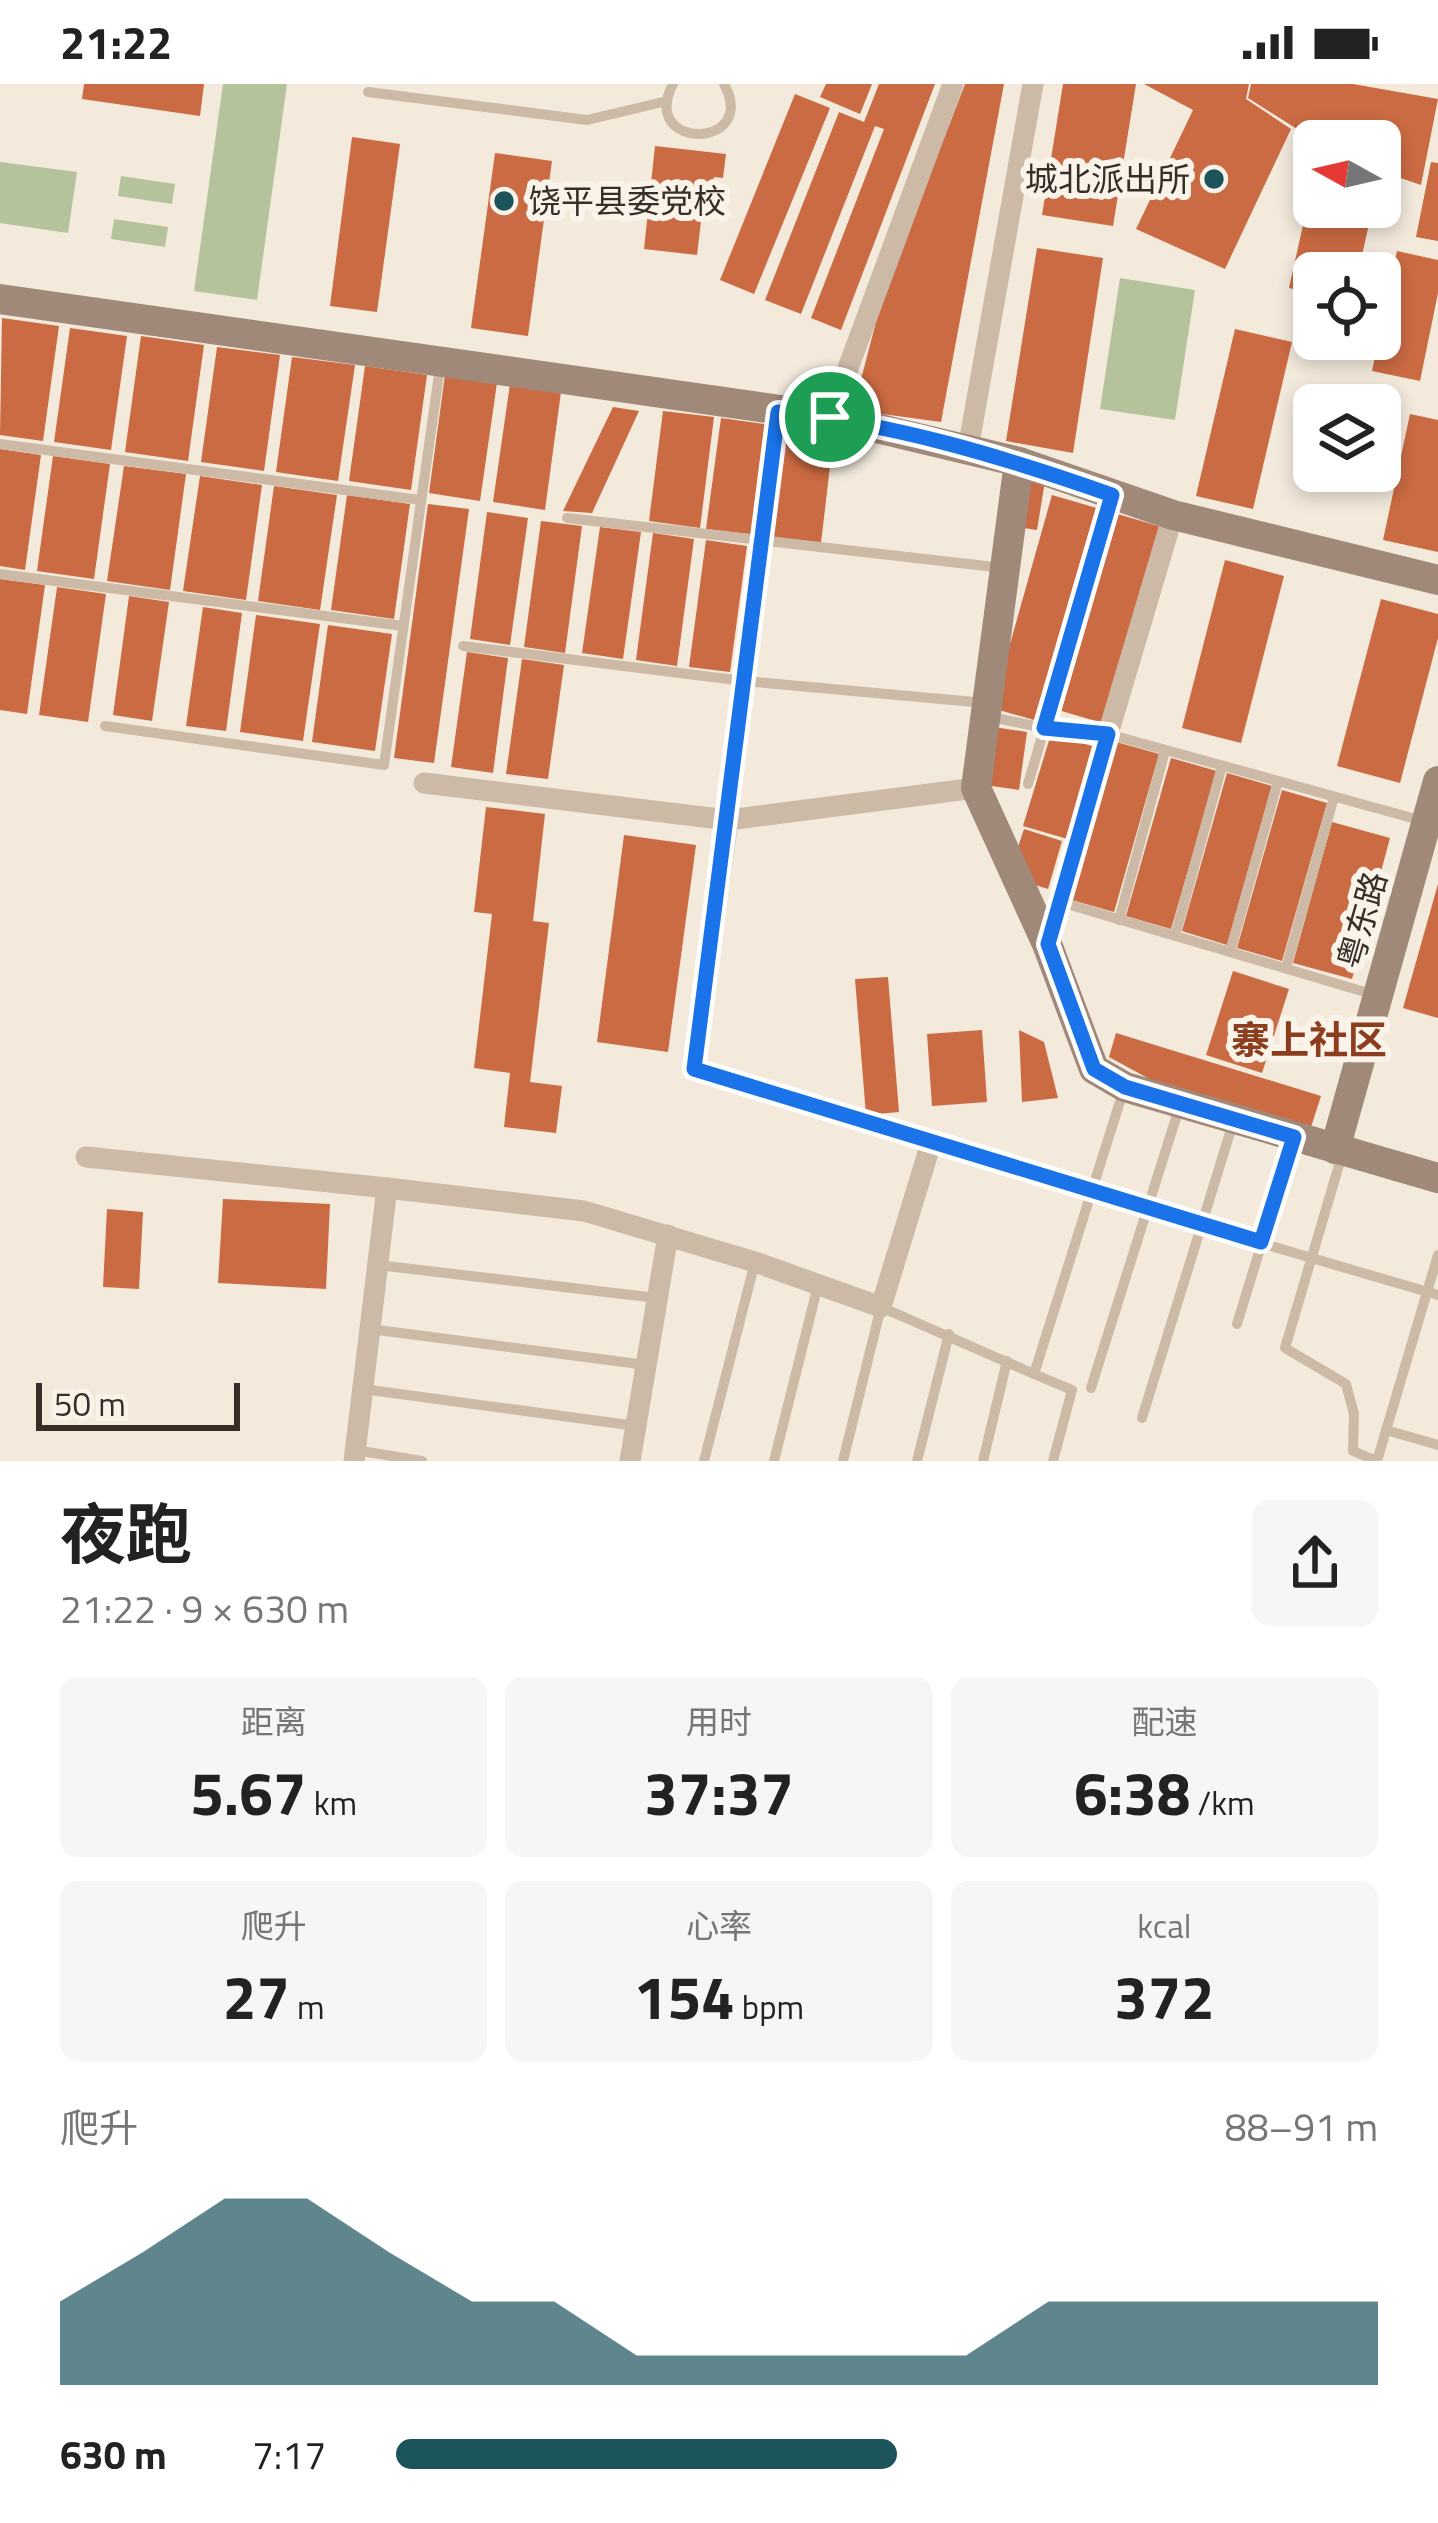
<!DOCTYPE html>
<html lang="zh">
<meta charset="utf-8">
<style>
body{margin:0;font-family:"Titillium Web","Noto Sans SC",sans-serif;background:#f6f6f6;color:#222;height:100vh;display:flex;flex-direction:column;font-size:45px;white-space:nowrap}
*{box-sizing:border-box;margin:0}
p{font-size:39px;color:#767676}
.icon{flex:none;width:66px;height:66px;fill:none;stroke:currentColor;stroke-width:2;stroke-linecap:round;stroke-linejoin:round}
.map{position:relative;height:1377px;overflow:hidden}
.panel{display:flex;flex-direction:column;background:#fff;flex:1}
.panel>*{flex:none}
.needle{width:78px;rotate:278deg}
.buttons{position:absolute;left:1293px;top:36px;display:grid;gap:24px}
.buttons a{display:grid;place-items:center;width:108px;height:108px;border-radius:18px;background:#fff;box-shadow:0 6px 18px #0003;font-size:60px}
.scale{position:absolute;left:36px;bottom:30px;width:204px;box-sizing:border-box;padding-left:12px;border:6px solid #382e28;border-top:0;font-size:33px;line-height:42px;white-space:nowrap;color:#382e28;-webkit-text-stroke:9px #faf3e9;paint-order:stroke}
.pin{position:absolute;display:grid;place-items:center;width:102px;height:102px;color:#fff;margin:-51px;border:6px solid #fff;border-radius:50%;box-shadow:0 3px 12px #0007}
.round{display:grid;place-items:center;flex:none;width:126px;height:126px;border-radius:18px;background:#f6f6f6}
.summary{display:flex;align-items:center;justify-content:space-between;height:204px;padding:0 60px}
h1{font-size:66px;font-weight:700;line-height:90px}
.stats{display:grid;grid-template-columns:repeat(3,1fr);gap:18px;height:204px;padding:12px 60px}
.stats div{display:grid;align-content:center;border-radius:18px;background:#f6f6f6;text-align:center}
.stats b{font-size:60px;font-weight:700}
.stats small{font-size:33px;font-weight:400}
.stats p{font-size:33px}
.chart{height:336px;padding:24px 60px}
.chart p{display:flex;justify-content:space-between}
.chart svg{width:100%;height:216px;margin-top:12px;fill:#1c545c;opacity:.7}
ul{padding:0 60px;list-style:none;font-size:39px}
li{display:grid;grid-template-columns:192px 144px 1fr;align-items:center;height:90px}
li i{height:30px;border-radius:15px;background:#1c545c}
.status{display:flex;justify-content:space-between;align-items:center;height:84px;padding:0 60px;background:#fff;direction:ltr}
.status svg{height:33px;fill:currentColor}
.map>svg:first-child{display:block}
.green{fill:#b4c39b}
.building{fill:#cb6b43}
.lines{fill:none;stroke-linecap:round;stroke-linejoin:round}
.lane{stroke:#ccbaa7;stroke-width:10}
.street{stroke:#ccbaa7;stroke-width:21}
.secondary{stroke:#a08979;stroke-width:30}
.route-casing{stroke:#fff;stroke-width:24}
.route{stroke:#1a73e8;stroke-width:15}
.poi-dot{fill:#1c545c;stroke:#faf3e9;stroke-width:4.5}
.labels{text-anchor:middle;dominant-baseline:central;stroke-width:12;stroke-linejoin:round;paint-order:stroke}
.poi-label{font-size:33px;fill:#382e28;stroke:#faf3e9;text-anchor:end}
.street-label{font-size:33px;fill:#382e28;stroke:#faf3e9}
.quarter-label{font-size:39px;font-weight:bold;fill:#8b3d1e;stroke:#faf3e9}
</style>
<div class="status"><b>21:22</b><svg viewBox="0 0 49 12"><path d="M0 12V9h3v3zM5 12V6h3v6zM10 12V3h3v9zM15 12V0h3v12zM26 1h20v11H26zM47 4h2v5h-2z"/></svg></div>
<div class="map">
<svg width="1438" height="1377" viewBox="0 0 1438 1377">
<rect width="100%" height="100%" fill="#f3eadc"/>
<g class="green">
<path d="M 223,0 L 287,0 L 257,216 L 194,207 Z"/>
<path d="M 0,78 L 77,88 L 68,149 L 0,139 Z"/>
<path d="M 121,92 L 175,100 L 172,120 L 118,112 Z"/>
<path d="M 114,135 L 168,143 L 165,163 L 111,155 Z"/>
<path d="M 1120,194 L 1195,206 L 1175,336 L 1100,325 Z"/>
</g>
<g class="building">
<path d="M 84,0 L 204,0 L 200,32 L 82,15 Z"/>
<path d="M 826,0 L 872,0 L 860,30 L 820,13 Z"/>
<path d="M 879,0 L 935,0 L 841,246 L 811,234 L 884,45 L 875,42 L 801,230 L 765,216 L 839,28 L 864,38 Z"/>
<path d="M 965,0 L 1004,0 L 941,338 L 853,326 L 882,215 Z"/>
<path d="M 1063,0 L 1136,0 L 1113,142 L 1042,131 Z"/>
<path d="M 1144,0 L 1249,0 L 1246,15 L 1291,45 L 1225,185 L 1136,145 L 1193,26 Z"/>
<path d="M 1251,0 L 1353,0 L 1438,15 L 1421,101 L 1380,87 L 1380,57 L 1316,57 L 1248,14 Z"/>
<path d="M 795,10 L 830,24 L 754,210 L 720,196 Z"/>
<path d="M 352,53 L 400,60 L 377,228 L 330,222 Z"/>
<path d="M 655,62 L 726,70 L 723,94 L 714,93 L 711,121 L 703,120 L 697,171 L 644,165 Z"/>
<path d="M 495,69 L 552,77 L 528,252 L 471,244 Z"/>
<path d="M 1431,78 L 1438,79 L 1438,157 L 1416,153 Z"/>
<path d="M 1309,114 L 1314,115 L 1314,123 L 1372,127 L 1358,189 L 1314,189 L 1314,210 L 1289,204 Z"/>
<path d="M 1037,164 L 1103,174 L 1073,369 L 1006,357 Z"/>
<path d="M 1397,167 L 1438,176 L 1438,209 L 1420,297 L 1372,287 Z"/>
<path d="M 2,234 L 59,242 L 43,357 L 0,351 Z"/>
<path d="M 70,244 L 127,252 L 111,366 L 54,358 Z"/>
<path d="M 1235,245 L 1292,258 L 1253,425 L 1196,412 Z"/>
<path d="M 141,252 L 204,261 L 188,377 L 125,368 Z"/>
<path d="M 217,263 L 280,271 L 264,387 L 201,378 Z"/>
<path d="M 292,273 L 355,281 L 338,397 L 276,388 Z"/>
<path d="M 365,282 L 427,291 L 411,406 L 349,397 Z"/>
<path d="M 445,291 L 497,299 L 480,417 L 429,409 Z"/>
<path d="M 510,300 L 561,308 L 545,426 L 493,418 Z"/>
<path d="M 613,323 L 639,327 L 592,429 L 563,427 Z"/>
<path d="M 663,327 L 714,333 L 700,444 L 649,437 Z"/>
<path d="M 1410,330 L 1438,336 L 1438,468 L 1383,456 Z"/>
<path d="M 721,334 L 772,341 L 757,451 L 706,445 Z"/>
<path d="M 783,342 L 834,348 L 821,459 L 770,453 Z"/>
<path d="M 0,365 L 41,371 L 25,486 L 0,482 Z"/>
<path d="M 53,372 L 110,380 L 94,495 L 37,487 Z"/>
<path d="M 124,382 L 186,390 L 170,506 L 107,497 Z"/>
<path d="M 200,392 L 262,401 L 246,516 L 183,507 Z"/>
<path d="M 1025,394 L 1045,397 L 1037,446 L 1017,443 Z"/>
<path d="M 274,402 L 337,411 L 320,526 L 258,517 Z"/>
<path d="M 347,411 L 410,420 L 394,535 L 331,526 Z"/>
<path d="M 1052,411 L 1100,425 L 1041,638 L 992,624 Z"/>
<path d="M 428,420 L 469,425 L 434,679 L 394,674 Z"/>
<path d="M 487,428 L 528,434 L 510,561 L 470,555 Z"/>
<path d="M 1114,429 L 1162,443 L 1106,640 L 1058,626 Z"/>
<path d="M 541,437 L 582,442 L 565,569 L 524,563 Z"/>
<path d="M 600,443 L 641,448 L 623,575 L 582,569 Z"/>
<path d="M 653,449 L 694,455 L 677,582 L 636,576 Z"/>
<path d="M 706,456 L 747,462 L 730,588 L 689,583 Z"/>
<path d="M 1225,476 L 1284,492 L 1241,659 L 1182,644 Z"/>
<path d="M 0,495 L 45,501 L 27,630 L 0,626 Z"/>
<path d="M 57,503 L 106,510 L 88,638 L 39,631 Z"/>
<path d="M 129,512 L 169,518 L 152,637 L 113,631 Z"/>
<path d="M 1381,515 L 1438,530 L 1438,554 L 1400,699 L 1337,682 Z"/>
<path d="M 203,523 L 242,529 L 226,647 L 186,642 Z"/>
<path d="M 256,531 L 320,540 L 303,657 L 240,648 Z"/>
<path d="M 328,541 L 392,550 L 375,667 L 312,658 Z"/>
<path d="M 467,568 L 508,574 L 493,689 L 451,683 Z"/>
<path d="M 522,575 L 564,581 L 548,695 L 506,690 Z"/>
<path d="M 994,643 L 1027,648 L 1019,706 L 985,701 Z"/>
<path d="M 1051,650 L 1099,664 L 1071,756 L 1023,742 Z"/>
<path d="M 1113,657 L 1159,670 L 1114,828 L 1068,815 Z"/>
<path d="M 1171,674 L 1217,687 L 1171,845 L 1126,832 Z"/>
<path d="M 1227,689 L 1272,702 L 1227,861 L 1182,847 Z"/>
<path d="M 1282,706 L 1327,719 L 1282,877 L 1237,864 Z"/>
<path d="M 486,723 L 545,730 L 533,837 L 549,839 L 530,998 L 562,1002 L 556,1049 L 504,1043 L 510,989 L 474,984 L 492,830 L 474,828 Z"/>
<path d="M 1332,738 L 1390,754 L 1352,895 L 1293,879 Z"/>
<path d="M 1024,745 L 1062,757 L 1048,805 L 1029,799 L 1018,763 Z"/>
<path d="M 624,751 L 696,761 L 668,968 L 597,958 Z"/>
<path d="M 1438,800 L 1438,934 L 1403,924 Z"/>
<path d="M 1233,887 L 1289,905 L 1262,989 L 1206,971 Z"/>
<path d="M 888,893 L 899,1028 L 866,1031 L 855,895 Z"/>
<path d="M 982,946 L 987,1018 L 932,1022 L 927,950 Z"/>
<path d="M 1019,946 L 1044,958 L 1058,1014 L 1022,1018 Z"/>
<path d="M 1116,949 L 1321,1012 L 1311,1043 L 1155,998 L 1109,973 Z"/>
<path d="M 223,1115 L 330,1120 L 326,1205 L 218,1199 Z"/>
<path d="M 107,1125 L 143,1128 L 139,1205 L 103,1203 Z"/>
</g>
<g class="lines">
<g class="lane">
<path d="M 673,0 C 638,67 760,66 724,0"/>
<path d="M 368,8 L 587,36 L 667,17"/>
<path d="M 0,360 L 420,416"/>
<path d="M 567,434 L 1003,484"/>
<path d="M 0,490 L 403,542"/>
<path d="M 463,562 L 744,597 L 985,619"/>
<path d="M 987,632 L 1044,644 L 1108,650 L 1423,737"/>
<path d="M 105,642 L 384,681 L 440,283"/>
<path d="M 1278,697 L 1230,868 L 1375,911"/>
<path d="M 1028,700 L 1112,414"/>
<path d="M 728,736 L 778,328"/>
<path d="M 1060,818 L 1230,868"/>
<path d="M 1119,836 L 1165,667"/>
<path d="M 1051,849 L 1108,650"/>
<path d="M 1175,852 L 1222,682"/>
<path d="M 1286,884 L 1334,713"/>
<path d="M 695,985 L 1090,1109 L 1438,1211"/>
<path d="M 1336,1068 L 1339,1081 L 1285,1264 L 1346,1300 L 1354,1330 L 1353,1367 L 1377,1377"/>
<path d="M 378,1181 L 657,1214"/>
<path d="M 1237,1240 L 1294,1054"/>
<path d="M 370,1245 L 646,1281"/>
<path d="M 1034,1290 L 1072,1306 L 1053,1377"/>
<path d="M 1091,1304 L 1180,1021"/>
<path d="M 363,1305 L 636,1342"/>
<path d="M 1142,1334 L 1233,1039"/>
<path d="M 1386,1346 L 1438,1361"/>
<path d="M 355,1366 L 422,1377"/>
<path d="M 704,1377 L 755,1178"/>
<path d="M 774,1377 L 818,1201"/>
<path d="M 843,1377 L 881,1223 L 1034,1290 L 1123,1008"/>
<path d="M 917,1377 L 949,1250"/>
<path d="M 983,1377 L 1007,1277"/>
<path d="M 1377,1377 L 1438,1171"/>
</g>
<g class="street">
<path d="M 830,333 L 953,0"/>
<path d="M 968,365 L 1033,0"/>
<path d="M 1108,650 L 1173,431"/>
<path d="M 424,699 L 728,736"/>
<path d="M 694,985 L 728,736 L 976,704"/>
<path d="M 86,1073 L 387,1104"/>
<path d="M 354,1377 L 387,1104 L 584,1127 L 755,1178 L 881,1223 L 931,1059"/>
<path d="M 630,1377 L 668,1151"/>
</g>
<g class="secondary">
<path d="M 0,215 L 830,333 L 1019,378 L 1173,431 L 1438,496"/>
<path d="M 1019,378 L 976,704 L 1047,860 L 1094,985 L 1125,1003 L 1438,1094"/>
<path d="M 1335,1065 L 1438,697"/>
</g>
</g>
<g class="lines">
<defs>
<path id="route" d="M 778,328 C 892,339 1004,373 1112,411 L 1044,644 L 1108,650 L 1048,860 L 1094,985 L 1125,1003 L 1294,1053 L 1261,1158 L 694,985 Z"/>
</defs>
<use href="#route" class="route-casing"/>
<use href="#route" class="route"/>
</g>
<g class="poi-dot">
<circle cx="1214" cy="95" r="12"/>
<circle cx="504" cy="117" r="12"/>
</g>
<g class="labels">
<g class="poi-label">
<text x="1190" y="95">城北派出所</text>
<text x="528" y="117" text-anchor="start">饶平县委党校</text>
</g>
<g class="street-label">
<text transform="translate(1362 836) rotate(-74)">粤东路</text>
</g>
<g class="quarter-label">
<text x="1309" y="955">寨上社区</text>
</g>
</g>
</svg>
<div class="buttons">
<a><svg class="needle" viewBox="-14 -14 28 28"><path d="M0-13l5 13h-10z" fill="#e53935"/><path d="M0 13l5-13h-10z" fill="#767676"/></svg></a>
<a><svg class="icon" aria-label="locate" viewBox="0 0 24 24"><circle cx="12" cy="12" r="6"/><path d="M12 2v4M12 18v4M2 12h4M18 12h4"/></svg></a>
<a><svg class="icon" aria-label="layers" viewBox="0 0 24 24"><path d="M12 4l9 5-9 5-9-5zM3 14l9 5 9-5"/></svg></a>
</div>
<div class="scale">50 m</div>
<div class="pin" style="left:830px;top:333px;background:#1e9e55"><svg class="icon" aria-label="arrive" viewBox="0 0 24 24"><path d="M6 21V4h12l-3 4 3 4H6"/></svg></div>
</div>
<section class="panel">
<div class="summary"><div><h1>夜跑</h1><p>21:22 · 9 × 630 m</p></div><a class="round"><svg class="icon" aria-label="share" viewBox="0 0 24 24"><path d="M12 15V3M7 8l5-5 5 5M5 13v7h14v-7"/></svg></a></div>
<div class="stats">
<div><p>距离</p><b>5.67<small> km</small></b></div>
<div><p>用时</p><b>37:37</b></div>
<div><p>配速</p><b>6:38<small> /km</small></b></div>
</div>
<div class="stats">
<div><p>爬升</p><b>27<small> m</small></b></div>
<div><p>心率</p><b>154<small> bpm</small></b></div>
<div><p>kcal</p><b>372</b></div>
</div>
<div class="chart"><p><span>爬升</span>88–91 m</p>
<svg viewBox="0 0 160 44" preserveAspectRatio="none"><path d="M0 44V27L10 17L20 6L30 6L40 17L50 27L60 27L70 38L80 38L90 38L100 38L110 38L120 27L130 27L140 27L150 27L160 27V44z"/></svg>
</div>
<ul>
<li><b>630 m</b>7:17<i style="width:51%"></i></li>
</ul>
</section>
